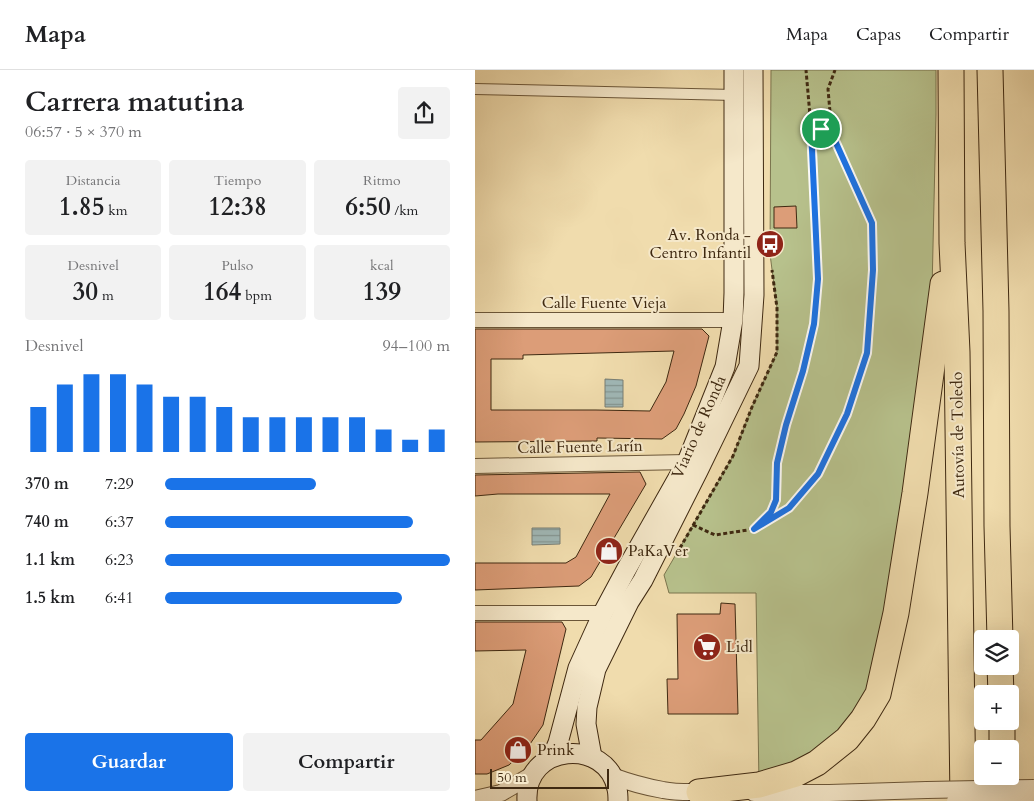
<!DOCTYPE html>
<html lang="es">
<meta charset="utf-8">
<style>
body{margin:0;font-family:Cardo,serif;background:#f2f2f2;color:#202124;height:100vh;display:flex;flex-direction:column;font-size:19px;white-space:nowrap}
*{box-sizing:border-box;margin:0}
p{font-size:16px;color:#757577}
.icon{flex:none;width:28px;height:28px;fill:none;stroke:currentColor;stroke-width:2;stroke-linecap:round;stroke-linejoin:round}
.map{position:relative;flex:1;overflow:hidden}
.side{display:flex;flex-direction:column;background:#fff;width:475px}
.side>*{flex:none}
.controls{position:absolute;left:499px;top:560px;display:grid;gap:10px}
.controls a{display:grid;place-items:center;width:45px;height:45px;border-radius:5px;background:#fff;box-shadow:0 5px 20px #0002;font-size:25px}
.scale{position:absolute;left:15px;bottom:12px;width:119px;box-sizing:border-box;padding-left:5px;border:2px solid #3f2911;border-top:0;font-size:14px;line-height:18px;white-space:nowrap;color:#3f2911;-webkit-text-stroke:4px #f5e8ca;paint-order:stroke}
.pin{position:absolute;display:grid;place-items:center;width:42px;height:42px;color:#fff;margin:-21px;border:2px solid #fff;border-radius:50%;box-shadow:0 1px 5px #0007}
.round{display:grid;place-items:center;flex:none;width:52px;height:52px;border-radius:5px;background:#f2f2f2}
.summary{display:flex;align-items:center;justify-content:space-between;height:85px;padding:0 25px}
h1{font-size:28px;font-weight:700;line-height:38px}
.stats{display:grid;grid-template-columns:repeat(3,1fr);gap:8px;height:85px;padding:5px 25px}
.stats div{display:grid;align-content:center;border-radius:5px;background:#f2f2f2;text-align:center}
.stats b{font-size:25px;font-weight:700}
.stats small{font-size:14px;font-weight:400}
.stats p{font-size:14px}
.chart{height:140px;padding:10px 25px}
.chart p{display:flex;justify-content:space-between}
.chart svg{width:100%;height:90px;margin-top:5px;stroke:#1a73e8;stroke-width:6}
.button{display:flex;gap:10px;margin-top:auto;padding:10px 25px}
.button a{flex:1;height:58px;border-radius:5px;background:#1a73e8;color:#fff;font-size:20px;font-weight:700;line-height:58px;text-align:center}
.button a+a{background:#f2f2f2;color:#202124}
ul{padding:0 25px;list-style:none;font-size:16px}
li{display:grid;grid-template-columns:80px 60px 1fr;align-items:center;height:38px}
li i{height:12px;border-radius:6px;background:#1a73e8}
header{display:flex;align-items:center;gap:30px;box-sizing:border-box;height:70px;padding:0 25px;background:#fff;border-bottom:1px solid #e0e0e0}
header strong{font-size:24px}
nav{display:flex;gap:28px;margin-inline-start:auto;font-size:18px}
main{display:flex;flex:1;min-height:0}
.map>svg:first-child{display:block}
.green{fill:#b7c18c;stroke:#7b754e}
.water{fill:url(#water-rules);stroke:#797f75}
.building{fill:#dc9d78;stroke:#3f2911;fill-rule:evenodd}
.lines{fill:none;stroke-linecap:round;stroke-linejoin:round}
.pedestrian-casing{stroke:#6b5638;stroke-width:12}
.minor-casing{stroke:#6b5638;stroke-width:16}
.tertiary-casing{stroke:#6b5638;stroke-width:18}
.secondary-casing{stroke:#3f2911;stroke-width:21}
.motorway-casing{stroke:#3f2911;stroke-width:27}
.path{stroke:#3f2911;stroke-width:3;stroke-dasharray:4 2.5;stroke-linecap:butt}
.pedestrian{stroke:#f5e8ca;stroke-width:10}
.minor{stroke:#f5e8ca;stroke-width:14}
.tertiary{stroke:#f5e8ca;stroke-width:16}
.secondary{stroke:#f5e8ca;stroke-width:19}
.motorway{stroke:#f0dcad;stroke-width:25}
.tertiary-bridge-casing{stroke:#6b5638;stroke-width:18;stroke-linecap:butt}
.tertiary-bridge{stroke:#f5e8ca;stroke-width:16}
.route-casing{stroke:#fff;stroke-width:10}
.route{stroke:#1a73e8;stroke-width:6}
.labels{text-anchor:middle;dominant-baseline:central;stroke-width:4;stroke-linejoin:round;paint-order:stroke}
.poi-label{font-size:16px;fill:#3f2911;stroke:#f5e8ca;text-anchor:start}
.street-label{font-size:16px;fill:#3f2911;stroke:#f5e8ca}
</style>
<header>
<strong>Mapa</strong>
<nav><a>Mapa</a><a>Capas</a><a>Compartir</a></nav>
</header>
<main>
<section class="side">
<div class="summary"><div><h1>Carrera matutina</h1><p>06:57 · 5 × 370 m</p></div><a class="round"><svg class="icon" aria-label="share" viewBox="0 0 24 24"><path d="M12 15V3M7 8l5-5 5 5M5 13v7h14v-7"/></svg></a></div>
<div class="stats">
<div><p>Distancia</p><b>1.85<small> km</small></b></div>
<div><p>Tiempo</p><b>12:38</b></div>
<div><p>Ritmo</p><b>6:50<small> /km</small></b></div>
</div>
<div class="stats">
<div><p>Desnivel</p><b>30<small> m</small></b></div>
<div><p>Pulso</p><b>164<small> bpm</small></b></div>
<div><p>kcal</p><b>139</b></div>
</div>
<div class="chart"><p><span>Desnivel</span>94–100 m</p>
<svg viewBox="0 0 160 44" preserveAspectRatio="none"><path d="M5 44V22M15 44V11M25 44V6M35 44V6M45 44V11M55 44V17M65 44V17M75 44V22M85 44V27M95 44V27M105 44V27M115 44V27M125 44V27M135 44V33M145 44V38M155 44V33"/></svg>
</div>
<ul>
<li><b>370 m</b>7:29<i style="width:53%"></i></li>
<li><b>740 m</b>6:37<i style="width:87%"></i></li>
<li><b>1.1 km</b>6:23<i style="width:100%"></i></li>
<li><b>1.5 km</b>6:41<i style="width:83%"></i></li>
</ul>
<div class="button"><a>Guardar</a><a>Compartir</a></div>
</section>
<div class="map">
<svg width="559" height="731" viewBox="0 0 559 731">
<defs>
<pattern id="water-rules" width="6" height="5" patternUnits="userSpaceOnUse" patternTransform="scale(1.25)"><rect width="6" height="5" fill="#a0b8b7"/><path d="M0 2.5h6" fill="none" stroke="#849693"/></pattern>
</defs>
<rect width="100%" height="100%" fill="#f0dcad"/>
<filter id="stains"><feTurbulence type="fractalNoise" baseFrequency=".004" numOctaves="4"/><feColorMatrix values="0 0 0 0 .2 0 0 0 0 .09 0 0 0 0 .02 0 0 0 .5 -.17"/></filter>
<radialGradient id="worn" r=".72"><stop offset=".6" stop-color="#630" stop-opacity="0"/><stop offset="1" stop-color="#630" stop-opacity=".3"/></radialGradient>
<path class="green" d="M 296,0 L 461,0 L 461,44 L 455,309 L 388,649 L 284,715 L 281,523 L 194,523 L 189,505 L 258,386 L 277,337 L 302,282 L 302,238 L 295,184 Z"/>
<g class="water">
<path d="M 130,309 L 148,310 L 148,337 L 130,337 Z"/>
<path d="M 57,458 L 85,458 L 85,474 L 57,475 Z"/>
</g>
<g class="building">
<path d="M 321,136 L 322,158 L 299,158 L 299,137 Z"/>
<path d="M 0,259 L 227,259 L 234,266 L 221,316 L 209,344 L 201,359 L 187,369 L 122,368 L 122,371 L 0,372 ZM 199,281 L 191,312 L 175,341 L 121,340 L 16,340 L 16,289 L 48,289 L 48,285 Z"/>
<path d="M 165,402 L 171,414 L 116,507 L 104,516 L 0,520 L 0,493 L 91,493 L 101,487 L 135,424 L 23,424 L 0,426 L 0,405 Z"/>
<path d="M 246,533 L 260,534 L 263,644 L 193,644 L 192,609 L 203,609 L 202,544 L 245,544 Z"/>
<path d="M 0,552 L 87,552 L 91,559 L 68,655 L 53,677 L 34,695 L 12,704 L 0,704 L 0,670 L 6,670 L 38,634 L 51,580 L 0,581 Z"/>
</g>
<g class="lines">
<defs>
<path id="pedestrian" d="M 0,19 L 259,25"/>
<g id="minor">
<path d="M 0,250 L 258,250"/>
<path d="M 0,396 L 212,392"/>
<path d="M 0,543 L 128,543"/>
</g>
<g id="tertiary">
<path d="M 137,706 C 153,712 171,717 188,720 C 202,723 217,722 232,722"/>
<path d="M 279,723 L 354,723 L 452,720"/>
<path d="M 0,729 L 26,723 L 57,705"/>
</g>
<g id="secondary">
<path d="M 77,687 L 83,673 L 103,598 L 128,543 L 151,500 L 212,392 L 250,297 L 258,250 L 259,223 L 259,0"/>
<path d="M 117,687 L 111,654 L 112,637 L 121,599 L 154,532 L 168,510 L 223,401 L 274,296 L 279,225 L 278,0"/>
<path d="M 52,731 C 49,673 132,667 142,719 C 143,723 143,727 143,731"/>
</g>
<g id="motorway">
<path d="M 476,0 L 477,173 L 482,282 L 488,731"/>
<path d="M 515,0 L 521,241 L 522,456 L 525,569"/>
<path d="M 525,596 L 526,624"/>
<path d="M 527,651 L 527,679"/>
<path d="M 224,722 L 284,715 L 321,704 L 342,693 L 372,669 L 388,649 L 403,624 L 421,543 L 440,423 L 468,214"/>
</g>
</defs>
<use href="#pedestrian" class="pedestrian-casing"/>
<use href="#minor" class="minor-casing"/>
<use href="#tertiary" class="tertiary-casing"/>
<use href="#secondary" class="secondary-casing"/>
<use href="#motorway" class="motorway-casing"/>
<g class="path">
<path d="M 336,57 L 346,59 L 357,65"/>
<path d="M 218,455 L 240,465 L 279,459 L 296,442 L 301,430 L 302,393 L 311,355 L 328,301 L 339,254 L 343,209 L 336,57 L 331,0"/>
<path d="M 284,456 L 314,438 L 343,404 L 372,344 L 392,283 L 398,200 L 397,153 L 357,65 L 353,19 L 360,0"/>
<path d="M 205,478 L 258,386 L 277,337 L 302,282 L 302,238 L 297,200"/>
</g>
<use href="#pedestrian" class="pedestrian"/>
<use href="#minor" class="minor"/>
<use href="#tertiary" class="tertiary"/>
<use href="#secondary" class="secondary"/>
<use href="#motorway" class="motorway"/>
<defs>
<g id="tertiary-bridge">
<path d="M 452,720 L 559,718"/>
<path d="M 480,731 L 559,730"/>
</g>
</defs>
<use href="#tertiary-bridge" class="tertiary-bridge-casing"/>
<use href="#tertiary-bridge" class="tertiary-bridge"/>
</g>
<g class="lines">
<defs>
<path id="route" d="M 336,58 L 346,59 L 357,64 L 397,153 L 398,200 L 392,283 L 372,344 L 343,404 L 314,438 L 279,459 L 296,442 L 301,430 L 302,393 L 311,355 L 328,301 L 339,254 L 343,209 Z"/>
</defs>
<use href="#route" class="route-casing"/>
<use href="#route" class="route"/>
</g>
<defs>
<symbol id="bus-disc" viewBox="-11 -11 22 22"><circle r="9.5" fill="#8f2418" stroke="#f5e8ca"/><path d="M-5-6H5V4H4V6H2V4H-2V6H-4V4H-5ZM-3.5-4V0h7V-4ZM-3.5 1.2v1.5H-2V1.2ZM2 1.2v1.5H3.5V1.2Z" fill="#fff"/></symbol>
<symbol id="shop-disc" viewBox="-11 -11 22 22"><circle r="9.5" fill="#8f2418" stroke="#f5e8ca"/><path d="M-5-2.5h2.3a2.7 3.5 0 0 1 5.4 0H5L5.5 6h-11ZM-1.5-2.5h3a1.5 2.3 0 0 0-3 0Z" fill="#fff"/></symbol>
<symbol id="supermarket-disc" viewBox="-11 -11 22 22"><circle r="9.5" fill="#8f2418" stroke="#f5e8ca"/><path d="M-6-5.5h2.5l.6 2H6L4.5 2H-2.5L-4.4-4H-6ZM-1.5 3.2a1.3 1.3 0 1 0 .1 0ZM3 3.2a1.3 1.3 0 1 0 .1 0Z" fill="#fff"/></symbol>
</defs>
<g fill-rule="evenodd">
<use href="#bus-disc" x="279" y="158" width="32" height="32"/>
<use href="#shop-disc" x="118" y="465" width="32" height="32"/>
<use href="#supermarket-disc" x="216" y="561" width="32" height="32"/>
<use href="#shop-disc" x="27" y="664" width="32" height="32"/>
</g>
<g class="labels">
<g class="poi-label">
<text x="276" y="165" text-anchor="end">Av. Ronda -<tspan x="276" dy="18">Centro Infantil</tspan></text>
<text x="153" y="481">PaKaVer</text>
<text x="251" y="577">Lidl</text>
<text x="62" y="680">Prink</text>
</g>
<g class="street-label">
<text x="129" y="233">Calle Fuente Vieja</text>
<text transform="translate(224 357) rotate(-66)">Viario de Ronda</text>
<text transform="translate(483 365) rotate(-91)">Autovía de Toledo</text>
<text transform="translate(105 377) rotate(-1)">Calle Fuente Larín</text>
</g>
</g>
<rect width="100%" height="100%" filter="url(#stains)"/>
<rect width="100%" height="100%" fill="url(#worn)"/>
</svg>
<div class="controls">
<a><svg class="icon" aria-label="layers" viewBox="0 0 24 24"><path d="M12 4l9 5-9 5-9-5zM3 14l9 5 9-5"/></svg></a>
<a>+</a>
<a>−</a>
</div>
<div class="scale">50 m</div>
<div class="pin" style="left:346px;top:59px;background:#1e9e55"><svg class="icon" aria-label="arrive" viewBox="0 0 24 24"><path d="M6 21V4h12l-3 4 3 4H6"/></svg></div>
</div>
</main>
